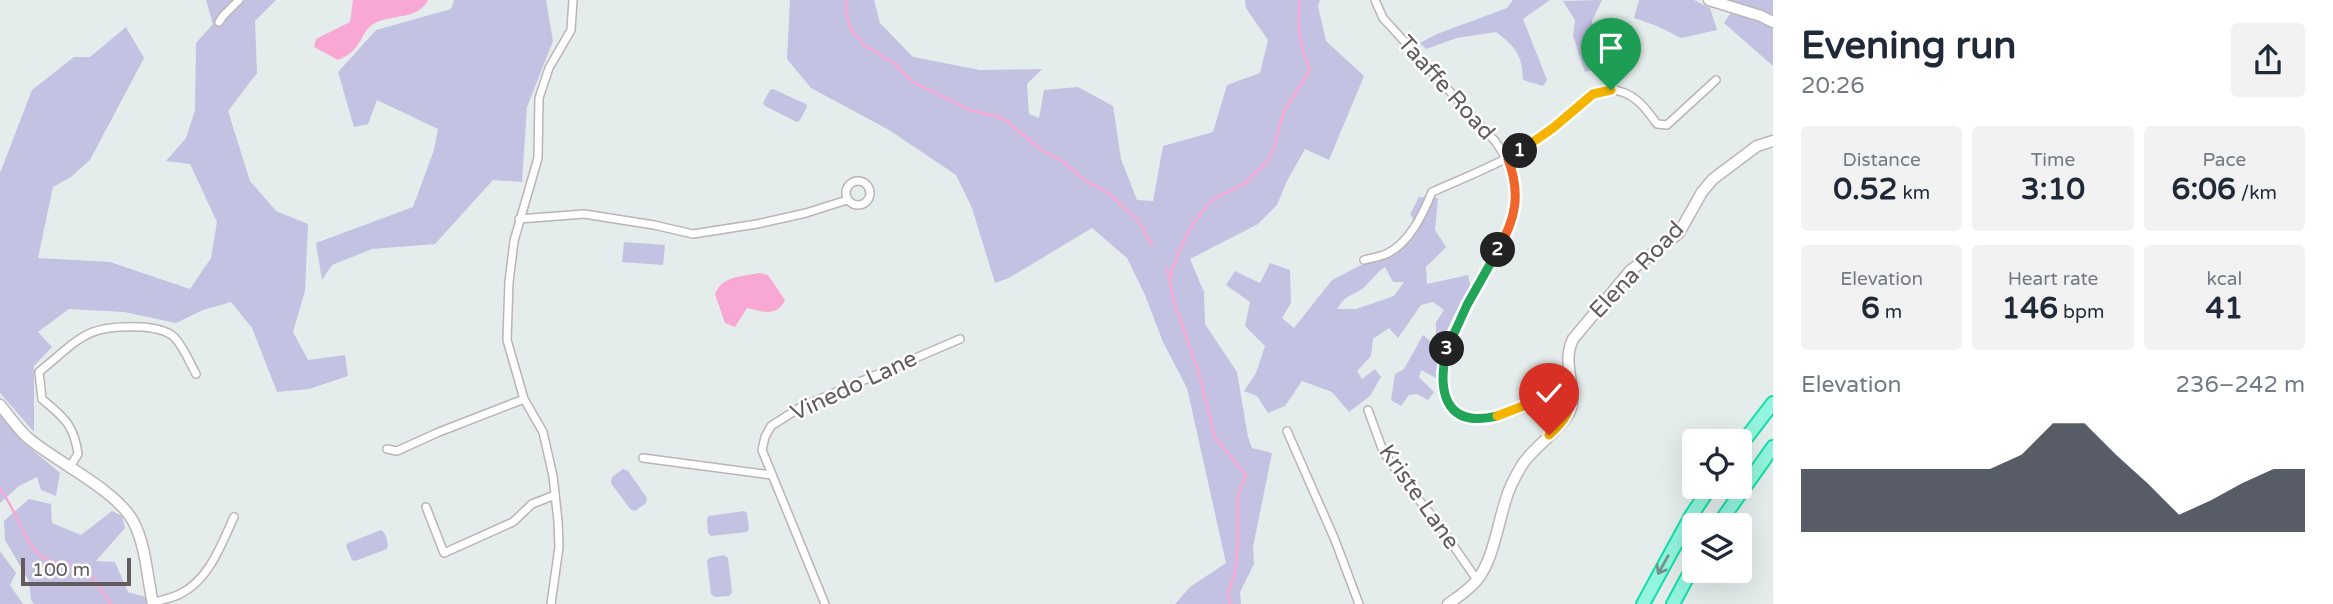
<!DOCTYPE html>
<meta charset="utf-8">
<style>
body{margin:0;font-family:"Varela Round",sans-serif;background:#f2f2f3;color:#1f2937;height:100vh;display:flex;flex-direction:column;font-size:26px;white-space:nowrap}
*{box-sizing:border-box;margin:0}
p{font-size:23px;color:#747a83}
.icon{flex:none;width:38px;height:38px;fill:none;stroke:currentColor;stroke-width:2;stroke-linecap:round;stroke-linejoin:round}
.map{position:relative;flex:1;overflow:hidden}
.details{display:flex;flex-direction:column;background:#fff;width:560px}
.details>*{flex:none}
.tools{position:absolute;left:1682px;top:429px;display:grid;gap:14px}
.tools a{display:grid;place-items:center;width:70px;height:70px;border-radius:7px;background:#fff;box-shadow:0 7px 28px #0002;font-size:35px}
.scale{position:absolute;left:21px;bottom:18px;width:110px;box-sizing:border-box;padding-left:7px;border:4px solid #635c5f;border-top:0;font-size:19px;line-height:24px;white-space:nowrap;color:#635c5f;-webkit-text-stroke:5px #fff;paint-order:stroke}
.pin{position:absolute;display:grid;place-items:center;width:60px;height:60px;color:#fff;margin:-72px -30px;border-radius:50% 50% 50% 0;rotate:-45deg;box-shadow:0 0 7px #0007}
.pin .icon{rotate:45deg}
.km{position:absolute;width:35px;height:35px;margin:-18px;border-radius:50%;background:#222;color:#fff;font-size:19px;line-height:35px;text-align:center}
.round{display:grid;place-items:center;flex:none;width:74px;height:74px;border-radius:7px;background:#f2f2f3}
.head{display:flex;align-items:center;justify-content:space-between;height:119px;padding:0 28px}
h1{font-size:38px;font-weight:700;line-height:52px}
.metrics{display:grid;grid-template-columns:repeat(3,1fr);gap:10px;height:119px;padding:7px 28px}
.metrics div{display:grid;align-content:center;border-radius:7px;background:#f2f2f3;text-align:center}
.metrics b{font-size:30px;font-weight:700}
.metrics small{font-size:19px;font-weight:400}
.metrics p{font-size:19px}
.chart{height:196px;padding:14px 28px}
.chart p{display:flex;justify-content:space-between}
.chart svg{width:100%;height:126px;margin-top:7px;fill:#111827;opacity:.7}
main{display:flex;flex:1;min-height:0}
.map>svg:first-child{display:block}
.green{fill:#c3c2e3;fill-rule:evenodd}
.water{fill:#f8a8d3}
.lines{fill:none;stroke-linecap:round;stroke-linejoin:round}
.stream{stroke:#f8a8d3;stroke-width:2.5}
.street-casing{stroke:#bab4b6;stroke-width:10}
.secondary-casing{stroke:#bdb5b8;stroke-width:13}
.highway-casing{stroke:#11e0a6;stroke-width:16}
.street{stroke:#fff;stroke-width:7}
.secondary{stroke:#fff;stroke-width:10}
.highway{stroke:#93f5df;stroke-width:12}
.oneway{stroke:#74928c}
.split-1-casing{stroke:#fff;stroke-width:14}
.split-2-casing{stroke:#fff;stroke-width:14}
.split-3-casing{stroke:#fff;stroke-width:14}
.split-4-casing{stroke:#fff;stroke-width:14}
.split-5-casing{stroke:#fff;stroke-width:14}
.split-1{stroke:#f5b400;stroke-width:9}
.split-2{stroke:#f0652b;stroke-width:9}
.split-3{stroke:#22a559;stroke-width:9}
.split-4{stroke:#22a559;stroke-width:9}
.split-5{stroke:#f5b400;stroke-width:9}
.labels{text-anchor:middle;dominant-baseline:central;stroke-width:5;stroke-linejoin:round;paint-order:stroke}
.street-label{font-size:23px;fill:#635c5f;stroke:#fff}
</style>
<main>
<div class="map">
<svg width="1773" height="604" viewBox="0 0 1773 604">
<rect width="100%" height="100%" fill="#e4edeb"/>
<g class="green">
<path d="M 206,0 L 276,0 L 255,21 L 257,73 L 228,111 L 250,181 L 276,211 L 308,224 L 305,291 L 293,332 L 308,360 L 345,355 L 348,376 L 309,389 L 277,392 L 252,328 L 231,302 L 203,310 L 176,323 L 124,312 L 69,309 L 38,332 L 52,347 L 34,366 L 34,432 L 0,393 L 0,173 L 32,90 L 74,57 L 90,57 L 126,27 L 144,58 L 90,160 L 71,177 L 53,187 L 38,258 L 110,262 L 190,289 L 211,258 L 217,222 L 190,164 L 166,161 L 186,138 L 195,110 L 196,43 L 213,24 Z"/>
<path d="M 454,0 L 546,0 L 553,41 L 527,107 L 522,182 L 493,180 L 435,244 L 372,249 L 332,265 L 322,280 L 316,243 L 413,207 L 434,150 L 438,129 L 377,100 L 368,124 L 354,127 L 338,72 L 376,30 L 451,9 Z"/>
<path d="M 790,0 L 874,0 L 880,23 L 913,57 L 980,70 L 1042,69 L 1027,84 L 1029,114 L 1039,118 L 1044,90 L 1078,87 L 1113,106 L 1121,159 L 1137,200 L 1153,201 L 1163,146 L 1213,132 L 1227,85 L 1260,73 L 1268,40 L 1246,8 L 1245,0 L 1320,0 L 1318,6 L 1326,41 L 1364,76 L 1329,160 L 1305,149 L 1287,181 L 1277,205 L 1258,224 L 1190,259 L 1204,292 L 1205,324 L 1237,372 L 1248,437 L 1252,448 L 1272,453 L 1253,547 L 1254,564 L 1240,592 L 1241,604 L 1175,604 L 1190,587 L 1226,563 L 1187,388 L 1163,342 L 1145,295 L 1127,258 L 1092,228 L 1009,278 L 995,283 L 972,208 L 956,175 L 889,130 L 811,88 L 787,59 Z"/>
<path d="M 1513,0 L 1550,0 L 1523,19 L 1547,80 L 1543,86 L 1523,80 C 1522,55 1516,47 1496,32 L 1457,38 L 1426,49 L 1420,43 L 1437,34 L 1507,8 Z"/>
<path d="M 1602,0 L 1592,21 L 1599,68 L 1585,72 L 1573,36 L 1575,20 L 1563,1 Z"/>
<path d="M 1639,0 L 1694,0 L 1710,8 L 1717,30 L 1681,38 L 1657,26 L 1634,18 Z"/>
<path d="M 1729,0 L 1773,0 L 1773,18 L 1762,10 Z"/>
<path d="M 1731,12 L 1750,16 L 1773,27 L 1773,66 L 1724,23 Z"/>
<path d="M 773,89 L 806,104 L 807,107 L 800,120 L 797,122 L 765,106 L 763,103 L 770,90 Z"/>
<path d="M 1419,197 L 1438,198 L 1435,230 L 1446,247 L 1426,267 L 1427,284 L 1468,275 L 1471,289 L 1462,300 L 1445,334 L 1436,335 L 1436,322 L 1444,310 L 1433,302 L 1421,305 L 1398,338 L 1389,328 L 1373,339 L 1371,356 L 1357,371 L 1362,379 L 1375,369 L 1381,377 L 1370,396 L 1349,412 L 1332,392 L 1302,381 L 1285,406 L 1268,413 L 1257,396 L 1244,391 L 1256,373 L 1265,346 L 1245,326 L 1250,302 L 1226,285 L 1235,271 L 1260,283 L 1270,263 L 1290,270 L 1291,303 L 1282,318 L 1294,328 L 1332,280 L 1359,266 L 1390,256 L 1418,226 L 1410,214 ZM 1385,267 L 1393,282 L 1404,282 L 1394,296 L 1356,309 L 1337,309 C 1346,296 1346,298 1359,291 C 1368,286 1375,273 1385,267 Z"/>
<path d="M 624,242 L 665,245 L 663,265 L 622,262 Z"/>
<path d="M 1423,335 L 1439,348 L 1436,378 L 1421,370 L 1419,377 L 1434,392 L 1428,400 L 1417,394 L 1409,395 L 1401,406 L 1391,400 L 1395,374 L 1404,369 Z"/>
<path d="M 0,414 L 23,442 L 60,473 L 56,496 L 41,490 L 37,477 L 19,486 L 0,503 Z"/>
<path d="M 623,469 L 628,471 L 647,498 L 646,503 L 635,511 L 630,509 L 611,483 L 612,477 Z"/>
<path d="M 29,499 L 51,504 L 52,523 L 81,535 L 112,511 L 122,516 L 125,528 L 96,561 L 115,562 L 128,592 L 149,598 L 151,604 L 34,604 L 31,600 L 29,581 L 5,540 L 4,521 Z"/>
<path d="M 744,511 L 747,513 L 749,529 L 747,532 L 711,536 L 708,533 L 707,520 L 708,516 Z"/>
<path d="M 381,530 C 386,533 389,543 387,549 L 355,561 L 352,560 L 346,546 L 348,543 Z"/>
<path d="M 0,551 L 16,573 L 10,585 L 23,604 L 0,604 Z"/>
<path d="M 724,555 L 728,558 L 732,592 L 729,596 L 715,597 L 711,594 L 707,561 L 709,558 Z"/>
</g>
<g class="water">
<path d="M 353,0 L 428,0 C 418,20 393,14 375,23 C 360,30 364,50 338,60 L 314,47 L 316,39 L 350,22 Z"/>
<path d="M 759,273 L 768,275 L 785,300 C 777,318 761,311 747,308 L 735,327 L 725,323 L 715,294 C 723,275 742,277 759,273 Z"/>
</g>
<g class="lines">
<g class="stream">
<path d="M 846,0 L 846,10 L 850,28 L 864,45 L 894,63 L 913,82 L 970,110 L 1003,118 L 1040,149 L 1062,161 L 1086,181 L 1108,193 L 1138,220 L 1152,245"/>
<path d="M 1167,268 L 1174,302 L 1198,370 L 1215,438 L 1246,475 L 1238,495 L 1238,544 L 1235,572 L 1228,594 L 1230,604"/>
<path d="M 1170,278 L 1180,248 L 1194,222 L 1211,201 L 1245,183 L 1267,162 L 1273,151 L 1283,113 L 1310,70 C 1299,43 1297,28 1300,0"/>
<path d="M 0,489 C 16,507 24,548 46,559 C 55,564 73,564 85,568 L 111,604"/>
</g>
<defs>
<g id="street">
<path d="M 1375,0 L 1383,18 L 1495,141 C 1509,161 1519,180 1516,205 C 1510,263 1422,337 1446,398 C 1464,444 1540,400 1571,388"/>
<path d="M 219,22 L 223,16 L 239,0"/>
<circle cx="858" cy="193" r="12"/>
<path d="M 519,219 L 584,214 L 654,225 L 693,234 L 757,224 L 806,213 L 847,200"/>
<path d="M 1364,260 C 1371,258 1379,257 1386,254 C 1409,244 1423,214 1432,192 C 1475,173 1518,157 1555,127 C 1571,114 1588,89 1611,90 C 1633,91 1645,107 1657,124 L 1667,125 L 1716,80"/>
<path d="M 1368,410 L 1383,451 L 1402,479 L 1437,522 L 1477,580"/>
<path d="M 1287,431 L 1335,540 L 1359,604"/>
<path d="M 387,449 L 397,451 L 439,432 L 524,399"/>
<path d="M 643,458 L 772,475"/>
<path d="M 69,468 L 78,454 C 74,424 63,417 42,399 L 39,372 C 81,338 85,324 143,327 C 153,328 167,330 174,337 C 183,346 190,363 196,374"/>
<path d="M 426,507 L 444,553 L 513,522 L 532,504 L 555,495"/>
<path d="M 153,603 C 161,600 172,598 180,594 C 209,580 221,545 234,517"/>
<path d="M 551,604 L 559,547 L 558,521 L 553,476 L 543,432 L 524,399 L 507,340 L 509,282 L 514,241 L 538,158 L 539,98 L 549,68 L 571,30 L 573,0"/>
<path d="M 825,604 L 762,450 L 765,437 L 771,426 L 801,407 L 960,339"/>
</g>
<g id="secondary">
<path d="M 1709,0 L 1761,16 L 1773,22"/>
<path d="M 0,405 C 9,416 18,429 28,438 C 58,463 115,489 133,521 C 146,545 147,577 153,604"/>
<path d="M 1448,604 C 1458,597 1469,590 1477,580 C 1493,561 1498,523 1506,499 C 1509,488 1516,475 1522,465 C 1535,445 1558,433 1569,413 C 1580,391 1560,365 1573,339 L 1630,271 L 1679,233 L 1702,192 L 1713,179 L 1757,146 L 1773,141"/>
</g>
<g id="highway">
<path d="M 1740,446 L 1773,403"/>
<path d="M 1718,525 L 1773,447"/>
<path d="M 1643,604 L 1691,516 L 1711,486"/>
<path d="M 1673,604 L 1694,565"/>
</g>
</defs>
<use href="#street" class="street-casing"/>
<use href="#secondary" class="secondary-casing"/>
<use href="#highway" class="highway-casing"/>
<use href="#street" class="street"/>
<use href="#secondary" class="secondary"/>
<use href="#highway" class="highway"/>
</g>
<defs><path id="oneway-shaft" d="M-6 0H5M1.5-3L5.5 0L1.5 3" fill="none" stroke-width="1.6" stroke-linecap="round" stroke-linejoin="round" transform="scale(1.75)"/></defs>
<use class="oneway" href="#oneway-shaft" transform="translate(1663 565) rotate(119)"/>
<g class="lines">
<defs>
<path id="split-1" d="M 1520,151 L 1553,128 L 1593,94 L 1611,90"/>
<path id="split-2" d="M 1498,250 C 1516,218 1521,194 1508,159 L 1520,151"/>
<path id="split-3" d="M 1447,349 L 1467,305 L 1498,250"/>
<path id="split-4" d="M 1447,349 C 1437,390 1444,429 1497,416"/>
<path id="split-5" d="M 1497,416 L 1570,388 C 1573,409 1565,421 1549,435"/>
</defs>
<use href="#split-1" class="split-1-casing"/>
<use href="#split-2" class="split-2-casing"/>
<use href="#split-3" class="split-3-casing"/>
<use href="#split-4" class="split-4-casing"/>
<use href="#split-5" class="split-5-casing"/>
<use href="#split-1" class="split-1"/>
<use href="#split-2" class="split-2"/>
<use href="#split-3" class="split-3"/>
<use href="#split-4" class="split-4"/>
<use href="#split-5" class="split-5"/>
</g>
<g class="labels">
<g class="street-label">
<text transform="translate(1446 88) rotate(48)">Taaffe Road</text>
<text transform="translate(1637 270) rotate(-46)">Elena Road</text>
<text transform="translate(854 386) rotate(-25)">Vinedo Lane</text>
<text transform="translate(1419 497) rotate(55)">Kriste Lane</text>
</g>
</g>
</svg>
<div class="tools">
<a><svg class="icon" aria-label="locate" viewBox="0 0 24 24"><circle cx="12" cy="12" r="6"/><path d="M12 2v4M12 18v4M2 12h4M18 12h4"/></svg></a>
<a><svg class="icon" aria-label="layers" viewBox="0 0 24 24"><path d="M12 4l9 5-9 5-9-5zM3 14l9 5 9-5"/></svg></a>
</div>
<div class="scale">100 m</div>
<div class="pin" style="left:1611px;top:90px;background:#1e9e55"><svg class="icon" aria-label="arrive" viewBox="0 0 24 24"><path d="M6 21V4h12l-3 4 3 4H6"/></svg></div>
<div class="pin" style="left:1549px;top:435px;background:#d93025"><svg class="icon" aria-label="check" viewBox="0 0 24 24"><path d="M5 12l5 5 9-10"/></svg></div>
<b class="km" style="left:1520px;top:151px">1</b>
<b class="km" style="left:1498px;top:250px">2</b>
<b class="km" style="left:1447px;top:349px">3</b>
</div>
<section class="details">
<div class="head"><div><h1>Evening run</h1><p>20:26</p></div><a class="round"><svg class="icon" aria-label="share" viewBox="0 0 24 24"><path d="M12 15V3M7 8l5-5 5 5M5 13v7h14v-7"/></svg></a></div>
<div class="metrics">
<div><p>Distance</p><b>0.52<small> km</small></b></div>
<div><p>Time</p><b>3:10</b></div>
<div><p>Pace</p><b>6:06<small> /km</small></b></div>
</div>
<div class="metrics">
<div><p>Elevation</p><b>6<small> m</small></b></div>
<div><p>Heart rate</p><b>146<small> bpm</small></b></div>
<div><p>kcal</p><b>41</b></div>
</div>
<div class="chart"><p><span>Elevation</span>236–242 m</p>
<svg viewBox="0 0 160 44" preserveAspectRatio="none"><path d="M0 44V22L10 22L20 22L30 22L40 22L50 22L60 22L70 17L80 6L90 6L100 17L110 27L120 38L130 33L140 27L150 22L160 22V44z"/></svg>
</div>
</section>
</main>
